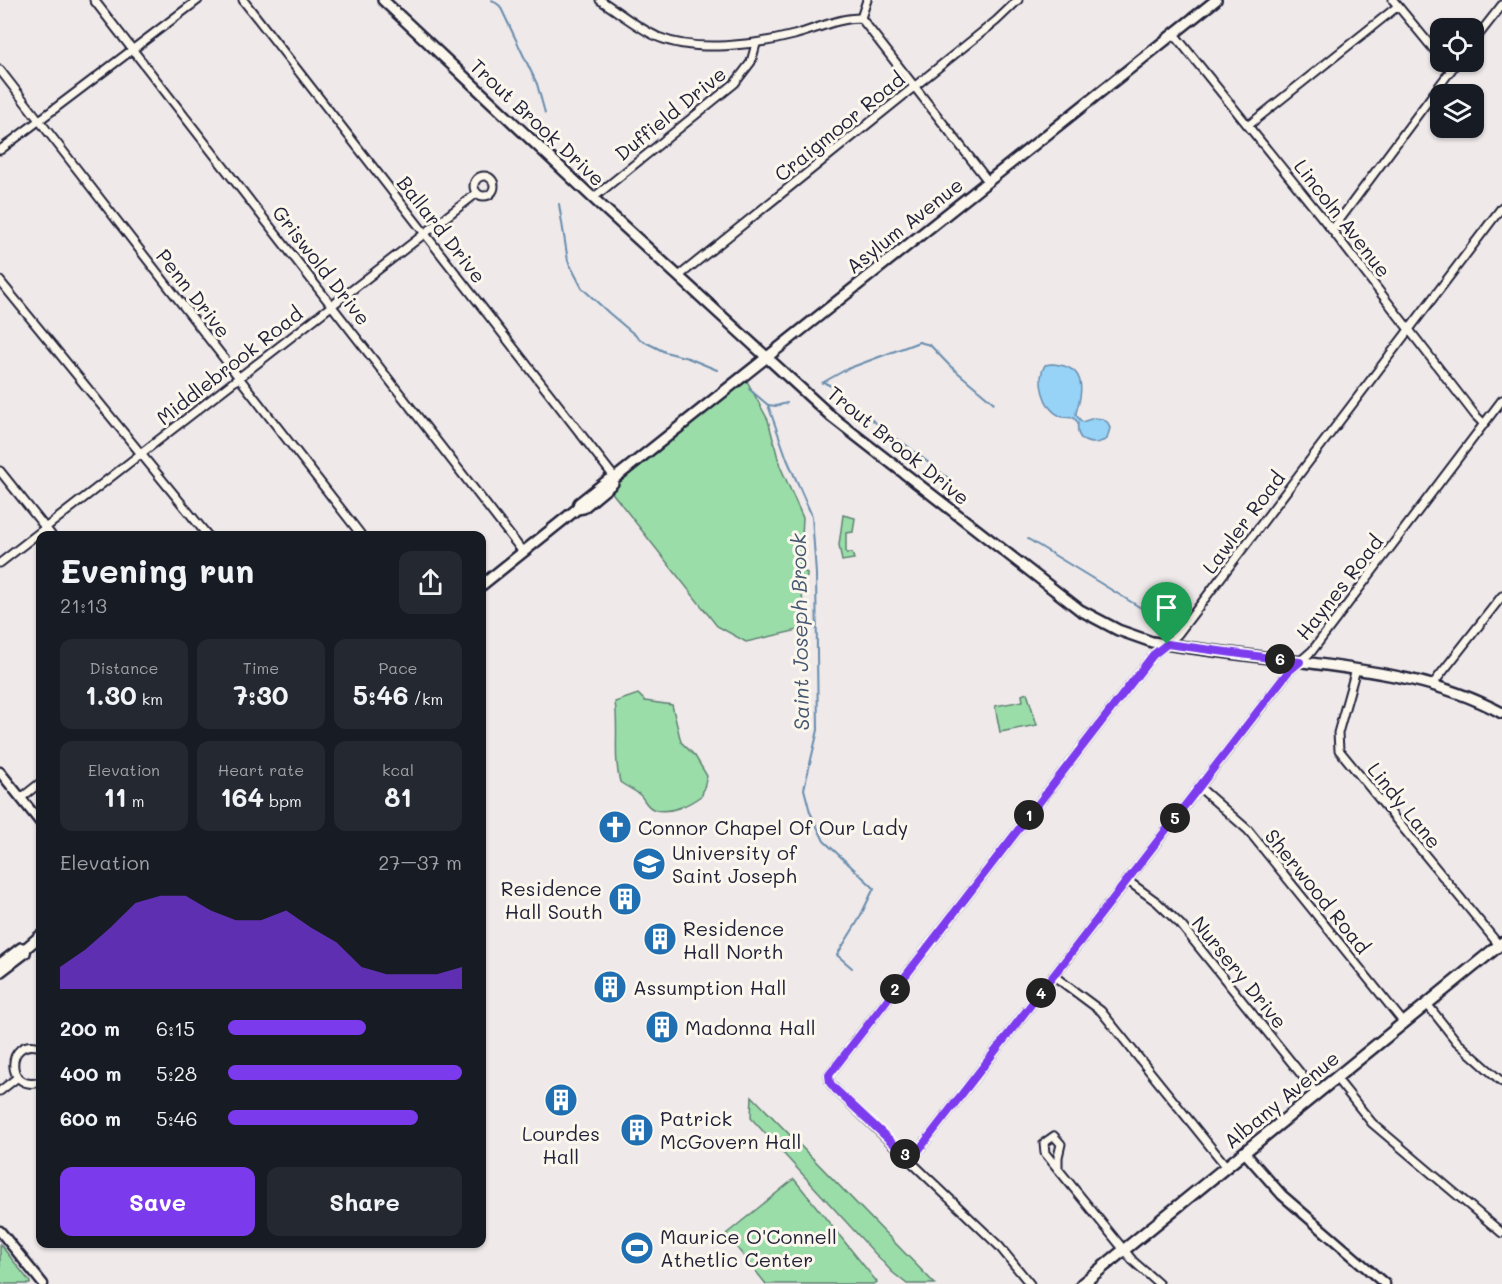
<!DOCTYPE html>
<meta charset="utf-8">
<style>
body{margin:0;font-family:Mali,sans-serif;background:#242831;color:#f1f3f6;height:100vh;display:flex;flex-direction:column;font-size:22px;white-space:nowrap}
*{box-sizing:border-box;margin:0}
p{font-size:20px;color:#9ea1a6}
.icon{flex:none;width:33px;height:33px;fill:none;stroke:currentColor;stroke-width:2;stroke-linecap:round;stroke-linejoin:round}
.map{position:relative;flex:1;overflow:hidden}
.panel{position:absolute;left:36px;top:531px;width:450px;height:717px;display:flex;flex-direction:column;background:#171b24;border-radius:12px;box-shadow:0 2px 4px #0004}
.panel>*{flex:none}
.tools{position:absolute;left:1430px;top:18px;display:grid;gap:12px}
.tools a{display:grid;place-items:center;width:54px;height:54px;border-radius:12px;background:#171b24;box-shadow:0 2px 4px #0004;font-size:30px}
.pin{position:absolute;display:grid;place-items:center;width:51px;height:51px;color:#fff;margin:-62px -26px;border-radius:50% 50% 50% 0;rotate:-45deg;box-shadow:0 0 6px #0007}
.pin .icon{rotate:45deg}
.km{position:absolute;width:30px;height:30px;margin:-15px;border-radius:50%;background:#222;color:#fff;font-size:16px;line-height:30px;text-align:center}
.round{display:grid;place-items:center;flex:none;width:63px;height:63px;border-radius:12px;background:#242831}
.head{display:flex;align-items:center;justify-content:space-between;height:102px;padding:0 24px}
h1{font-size:33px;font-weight:800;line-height:45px}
.metrics{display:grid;grid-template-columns:repeat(3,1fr);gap:9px;height:102px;padding:6px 24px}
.metrics div{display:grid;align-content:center;border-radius:12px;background:#242831;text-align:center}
.metrics b{font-size:26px;font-weight:800}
.metrics small{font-size:16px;font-weight:400}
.metrics p{font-size:16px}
.chart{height:168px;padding:12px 24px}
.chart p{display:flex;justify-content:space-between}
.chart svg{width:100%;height:108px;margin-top:6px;fill:#7c3aed;opacity:.7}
.action{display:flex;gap:12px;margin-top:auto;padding:12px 24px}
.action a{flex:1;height:69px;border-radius:12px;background:#7c3aed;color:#fff;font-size:24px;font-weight:800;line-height:69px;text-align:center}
.action a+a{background:#242831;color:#f1f3f6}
ul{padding:0 24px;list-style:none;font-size:20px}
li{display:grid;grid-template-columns:96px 72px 1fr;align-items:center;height:45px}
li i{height:15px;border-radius:8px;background:#7c3aed}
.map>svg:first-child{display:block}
.green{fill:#9adda9;stroke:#5e8072;stroke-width:1.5}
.water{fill:#96d3f7;stroke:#688cac;stroke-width:1.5}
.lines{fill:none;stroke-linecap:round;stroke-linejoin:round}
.stream{stroke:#688cac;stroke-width:2}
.minor-casing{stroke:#22223b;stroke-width:11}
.tertiary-casing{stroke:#22223b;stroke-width:13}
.secondary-casing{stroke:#22223b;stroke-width:14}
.trunk-casing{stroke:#22223b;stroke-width:15}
.minor{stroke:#fbf7ec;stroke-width:7}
.tertiary{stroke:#fbf7ec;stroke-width:8}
.secondary{stroke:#fbf7ec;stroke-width:9}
.trunk{stroke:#fbf7ec;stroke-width:10}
.route-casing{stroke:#fff;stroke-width:12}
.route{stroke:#7c3aed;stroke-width:8}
.labels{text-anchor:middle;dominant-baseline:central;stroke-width:6;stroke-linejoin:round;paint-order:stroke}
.street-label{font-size:20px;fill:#22223b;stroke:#fbf7ec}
.poi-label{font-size:20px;fill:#22223b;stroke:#fbf7ec;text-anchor:start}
.water-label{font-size:21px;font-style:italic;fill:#455773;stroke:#fbf7ec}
</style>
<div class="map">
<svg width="1502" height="1284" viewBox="0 0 1502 1284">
<rect width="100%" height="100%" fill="#efe9ea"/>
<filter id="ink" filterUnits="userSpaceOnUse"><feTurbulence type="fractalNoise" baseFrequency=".0167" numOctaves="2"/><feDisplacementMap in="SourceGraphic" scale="12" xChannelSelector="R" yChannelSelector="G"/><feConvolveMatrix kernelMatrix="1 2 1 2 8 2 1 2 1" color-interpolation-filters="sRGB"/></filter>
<g filter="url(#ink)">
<g class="green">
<path d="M 747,381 L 768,420 L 780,466 L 803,518 L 800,569 L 807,573 L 807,577 L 800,583 L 807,628 L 746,642 L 717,626 L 610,490 Z"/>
<path d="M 843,515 L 855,518 L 853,532 L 846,533 L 846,553 L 852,553 L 854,559 L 842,561 L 839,545 Z"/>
<path d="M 1027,693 L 1037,725 L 1000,732 L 995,706 L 1023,701 L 1022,695 Z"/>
<path d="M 638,694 L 645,701 L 672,705 L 681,742 L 695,756 L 707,776 L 702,795 C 689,805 669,815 653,809 C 646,806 645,800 640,795 C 635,790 626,787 620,782 C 613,756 619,729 615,702 Z"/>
<path d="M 752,1096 L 935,1284 L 907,1284 L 892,1272 L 751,1118 Z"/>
<path d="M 794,1179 L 877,1282 L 874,1284 L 766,1284 L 726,1234 Z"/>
<path d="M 0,1244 L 30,1282 L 30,1284 L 0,1284 Z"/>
</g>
<path class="water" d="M 1051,364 C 1076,365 1085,377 1079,402 C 1078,407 1076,410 1076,415 L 1082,422 L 1094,418 L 1103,419 L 1108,423 L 1110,428 L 1107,439 C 1092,447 1075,443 1078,423 L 1074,418 C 1070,417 1064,418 1060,416 C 1043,408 1036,379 1045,365 Z"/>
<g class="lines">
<g class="stream">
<path d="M 492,0 L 500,6 L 537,84 L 545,113"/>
<path d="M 559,204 L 568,261 L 582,288 L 609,313 L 641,340 L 665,352 L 688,358 L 717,370"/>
<path d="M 822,383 L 847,369 L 919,342 L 930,345 L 949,365 L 994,403"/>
<path d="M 825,383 L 837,389 L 847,401 L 884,429 L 890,437 L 901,441 L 953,482"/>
<path d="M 749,389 L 768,405 L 787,459 L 812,516 L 816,574 L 818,730 L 804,789 L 810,812 L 824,841 L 874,888 L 858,921 L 837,955 L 852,968"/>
<path d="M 768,405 L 776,406 L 787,403"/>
<path d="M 1028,539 L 1164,622"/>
</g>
<defs>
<g id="minor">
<path d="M 94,0 L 523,552"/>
<path d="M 243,0 L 615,478"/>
<path d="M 600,0 C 619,12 638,28 658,37 C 696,53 756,45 794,35 C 817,29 837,18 861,18"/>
<path d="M 1393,0 L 1440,57"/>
<path d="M 861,18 L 988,181"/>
<path d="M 861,18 L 867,0"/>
<path d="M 1174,34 L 1332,230 L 1475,415 L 1484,424"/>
<path d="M 1473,42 L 1502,5"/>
<path d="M 1443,62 L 1451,70"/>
<path d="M 0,70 L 362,536"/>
<path d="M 1249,125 L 1398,6"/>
<path d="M 0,150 L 198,0"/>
<circle cx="484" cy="186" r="10"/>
<path d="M 593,198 L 735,83 L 751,62 L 756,44"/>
<path d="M 1332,230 L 1457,62"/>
<path d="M 679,276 L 996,21 L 1018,0"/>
<path d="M 0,281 L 208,536"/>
<path d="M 0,471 L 52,536"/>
<path d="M 0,563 L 477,193"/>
<path d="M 1356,669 L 1338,733 L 1339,750 L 1499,945"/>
<path d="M 1433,684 L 1502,596"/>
<path d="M 1199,787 L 1248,830 L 1404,1023"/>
<path d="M 21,798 L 40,783"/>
<path d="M 1128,881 L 1157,902 L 1181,925 L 1317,1094"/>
<path d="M 1054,976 L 1101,1011 L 1226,1166"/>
<path d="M 1427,1004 L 1457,1042 L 1502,1082"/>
<path d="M 40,1047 C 5,1036 5,1093 40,1082"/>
<path d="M 1336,1078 L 1372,1123 L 1502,1233"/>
<path d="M 0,1091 L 18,1077"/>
<path d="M 911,1160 L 1289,671 L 1312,651 L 1502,400"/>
<path d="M 1058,1169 L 1058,1157 L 1061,1144 L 1054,1136 L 1044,1143 L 1045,1153 L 1133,1261 L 1159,1284"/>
<path d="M 1030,1284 L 999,1246 L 835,1089 L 830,1083 L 829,1075 L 1153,655 L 1178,634 L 1502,207"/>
</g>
<g id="tertiary">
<path d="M 0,772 L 40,822"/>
<path d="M 1244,1152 L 1282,1195 L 1385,1284"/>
<path d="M 0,1231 L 43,1284"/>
</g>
<g id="secondary">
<path d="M 383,0 L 593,198 L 832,417 L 1080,610 L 1118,630 L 1152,642 C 1202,650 1252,656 1303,662 C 1371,671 1440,679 1502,713"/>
<path d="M 577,509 L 579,503 L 608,480 L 615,478 L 1216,0"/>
<path d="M 482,585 L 577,509 L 583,508 L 613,483"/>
<path d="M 0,964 L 21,948 L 26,948 L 40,936"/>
<path d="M 0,972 L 25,953 L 26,948"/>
</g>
<path id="trunk" d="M 1082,1284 L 1502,943"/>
</defs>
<use href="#minor" class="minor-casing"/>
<use href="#tertiary" class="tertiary-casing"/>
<use href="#secondary" class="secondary-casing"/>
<use href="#trunk" class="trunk-casing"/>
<use href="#minor" class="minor"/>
<use href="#tertiary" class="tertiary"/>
<use href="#secondary" class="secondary"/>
<use href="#trunk" class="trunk"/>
</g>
</g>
<g class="lines" filter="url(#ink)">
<defs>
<path id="route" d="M 1167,644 L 1300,662 L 1288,672 L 911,1160 L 835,1089 L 830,1083 L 829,1075 L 1153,655 Z"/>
</defs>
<use href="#route" class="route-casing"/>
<use href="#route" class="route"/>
</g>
<defs>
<symbol id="church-disc" viewBox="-11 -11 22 22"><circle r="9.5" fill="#1f6fb2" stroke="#fbf7ec"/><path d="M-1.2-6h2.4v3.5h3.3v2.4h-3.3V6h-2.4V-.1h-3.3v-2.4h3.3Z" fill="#fff"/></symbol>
<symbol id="university-disc" viewBox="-11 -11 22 22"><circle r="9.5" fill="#1f6fb2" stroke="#fbf7ec"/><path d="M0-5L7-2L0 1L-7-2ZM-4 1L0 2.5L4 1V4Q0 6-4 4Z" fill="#fff"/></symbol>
<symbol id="building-disc" viewBox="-11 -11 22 22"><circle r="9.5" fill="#1f6fb2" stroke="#fbf7ec"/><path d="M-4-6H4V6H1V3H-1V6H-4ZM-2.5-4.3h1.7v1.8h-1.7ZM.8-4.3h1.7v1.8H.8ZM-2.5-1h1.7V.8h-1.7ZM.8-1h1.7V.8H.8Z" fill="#fff"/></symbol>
<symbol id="stadium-disc" viewBox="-11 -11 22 22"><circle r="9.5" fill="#1f6fb2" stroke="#fbf7ec"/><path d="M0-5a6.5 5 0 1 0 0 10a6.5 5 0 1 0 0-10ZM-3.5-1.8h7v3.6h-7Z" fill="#fff"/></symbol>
</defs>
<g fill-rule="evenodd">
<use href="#church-disc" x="596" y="808" width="38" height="38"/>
<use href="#university-disc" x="630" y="845" width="38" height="38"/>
<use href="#building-disc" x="606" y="880" width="38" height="38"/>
<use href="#building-disc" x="641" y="920" width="38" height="38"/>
<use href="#building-disc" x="591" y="968" width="38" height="38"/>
<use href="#building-disc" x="643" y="1008" width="38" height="38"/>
<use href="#building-disc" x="542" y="1081" width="38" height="38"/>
<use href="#building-disc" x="618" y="1111" width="38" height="38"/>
<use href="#stadium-disc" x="618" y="1229" width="38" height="38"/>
</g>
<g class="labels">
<g class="street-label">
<text transform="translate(670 113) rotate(-39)">Duffield Drive</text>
<text transform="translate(538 122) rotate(43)">Trout Brook Drive</text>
<text transform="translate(839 126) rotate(-39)">Craigmoor Road</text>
<text transform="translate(1343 218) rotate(52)">Lincoln Avenue</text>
<text transform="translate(904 225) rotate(-38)">Asylum Avenue</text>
<text transform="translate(442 229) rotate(52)">Ballard Drive</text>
<text transform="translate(322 265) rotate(52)">Griswold Drive</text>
<text transform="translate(194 293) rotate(52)">Penn Drive</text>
<text transform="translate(229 365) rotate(-38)">Middlebrook Road</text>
<text transform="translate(899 445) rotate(39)">Trout Brook Drive</text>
<text transform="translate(1243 522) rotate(-53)">Lawler Road</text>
<text transform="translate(1339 587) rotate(-52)">Haynes Road</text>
<text transform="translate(1405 805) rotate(51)">Lindy Lane</text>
<text transform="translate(1318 891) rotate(51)">Sherwood Road</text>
<text transform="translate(1240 972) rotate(51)">Nursery Drive</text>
<text transform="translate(1281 1099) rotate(-39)">Albany Avenue</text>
</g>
<g class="poi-label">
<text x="638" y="827">Connor Chapel Of Our Lady</text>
<text x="672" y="852">University of<tspan x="672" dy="23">Saint Joseph</tspan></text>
<text x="602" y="888" text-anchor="end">Residence<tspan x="602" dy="23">Hall South</tspan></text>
<text x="683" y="928">Residence<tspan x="683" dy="23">Hall North</tspan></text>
<text x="633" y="987">Assumption Hall</text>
<text x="685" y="1027">Madonna Hall</text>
<text x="660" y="1118">Patrick<tspan x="660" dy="23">McGovern Hall</tspan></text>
<text x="561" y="1133" text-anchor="middle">Lourdes<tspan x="561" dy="23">Hall</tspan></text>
<text x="660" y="1236">Maurice O'Connell<tspan x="660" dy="23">Athetlic Center</tspan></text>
</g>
<g class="water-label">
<text transform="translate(799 632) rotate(-91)">Saint Joseph Brook</text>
</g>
</g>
</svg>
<div class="tools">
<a><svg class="icon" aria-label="locate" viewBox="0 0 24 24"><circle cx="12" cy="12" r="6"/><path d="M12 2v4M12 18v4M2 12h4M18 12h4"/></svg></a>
<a><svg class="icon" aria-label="layers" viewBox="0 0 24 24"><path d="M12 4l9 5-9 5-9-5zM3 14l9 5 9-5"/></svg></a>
</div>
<div class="pin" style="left:1167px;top:644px;background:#1e9e55"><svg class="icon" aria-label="arrive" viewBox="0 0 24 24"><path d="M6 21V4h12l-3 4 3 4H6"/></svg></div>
<b class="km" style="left:1029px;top:815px">1</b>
<b class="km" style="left:895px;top:989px">2</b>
<b class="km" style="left:905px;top:1154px">3</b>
<b class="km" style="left:1041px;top:993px">4</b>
<b class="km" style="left:1175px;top:818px">5</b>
<b class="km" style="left:1280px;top:659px">6</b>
<section class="panel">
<div class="head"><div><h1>Evening run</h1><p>21:13</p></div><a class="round"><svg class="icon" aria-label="share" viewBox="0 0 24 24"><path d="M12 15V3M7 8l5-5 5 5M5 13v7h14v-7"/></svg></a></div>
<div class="metrics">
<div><p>Distance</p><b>1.30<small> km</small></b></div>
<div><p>Time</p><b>7:30</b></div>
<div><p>Pace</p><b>5:46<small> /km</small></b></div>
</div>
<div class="metrics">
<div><p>Elevation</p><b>11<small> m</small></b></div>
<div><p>Heart rate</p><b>164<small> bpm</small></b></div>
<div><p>kcal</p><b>81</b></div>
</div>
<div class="chart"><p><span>Elevation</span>27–37 m</p>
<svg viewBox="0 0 160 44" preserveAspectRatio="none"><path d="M0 44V35L10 28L20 19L30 9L40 6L50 6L60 12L70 16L80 16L90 12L100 19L110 25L120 35L130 38L140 38L150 38L160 35V44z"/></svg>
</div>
<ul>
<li><b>200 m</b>6:15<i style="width:59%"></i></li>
<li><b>400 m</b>5:28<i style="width:100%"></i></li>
<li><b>600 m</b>5:46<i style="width:81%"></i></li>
</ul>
<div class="action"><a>Save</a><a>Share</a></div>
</section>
</div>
